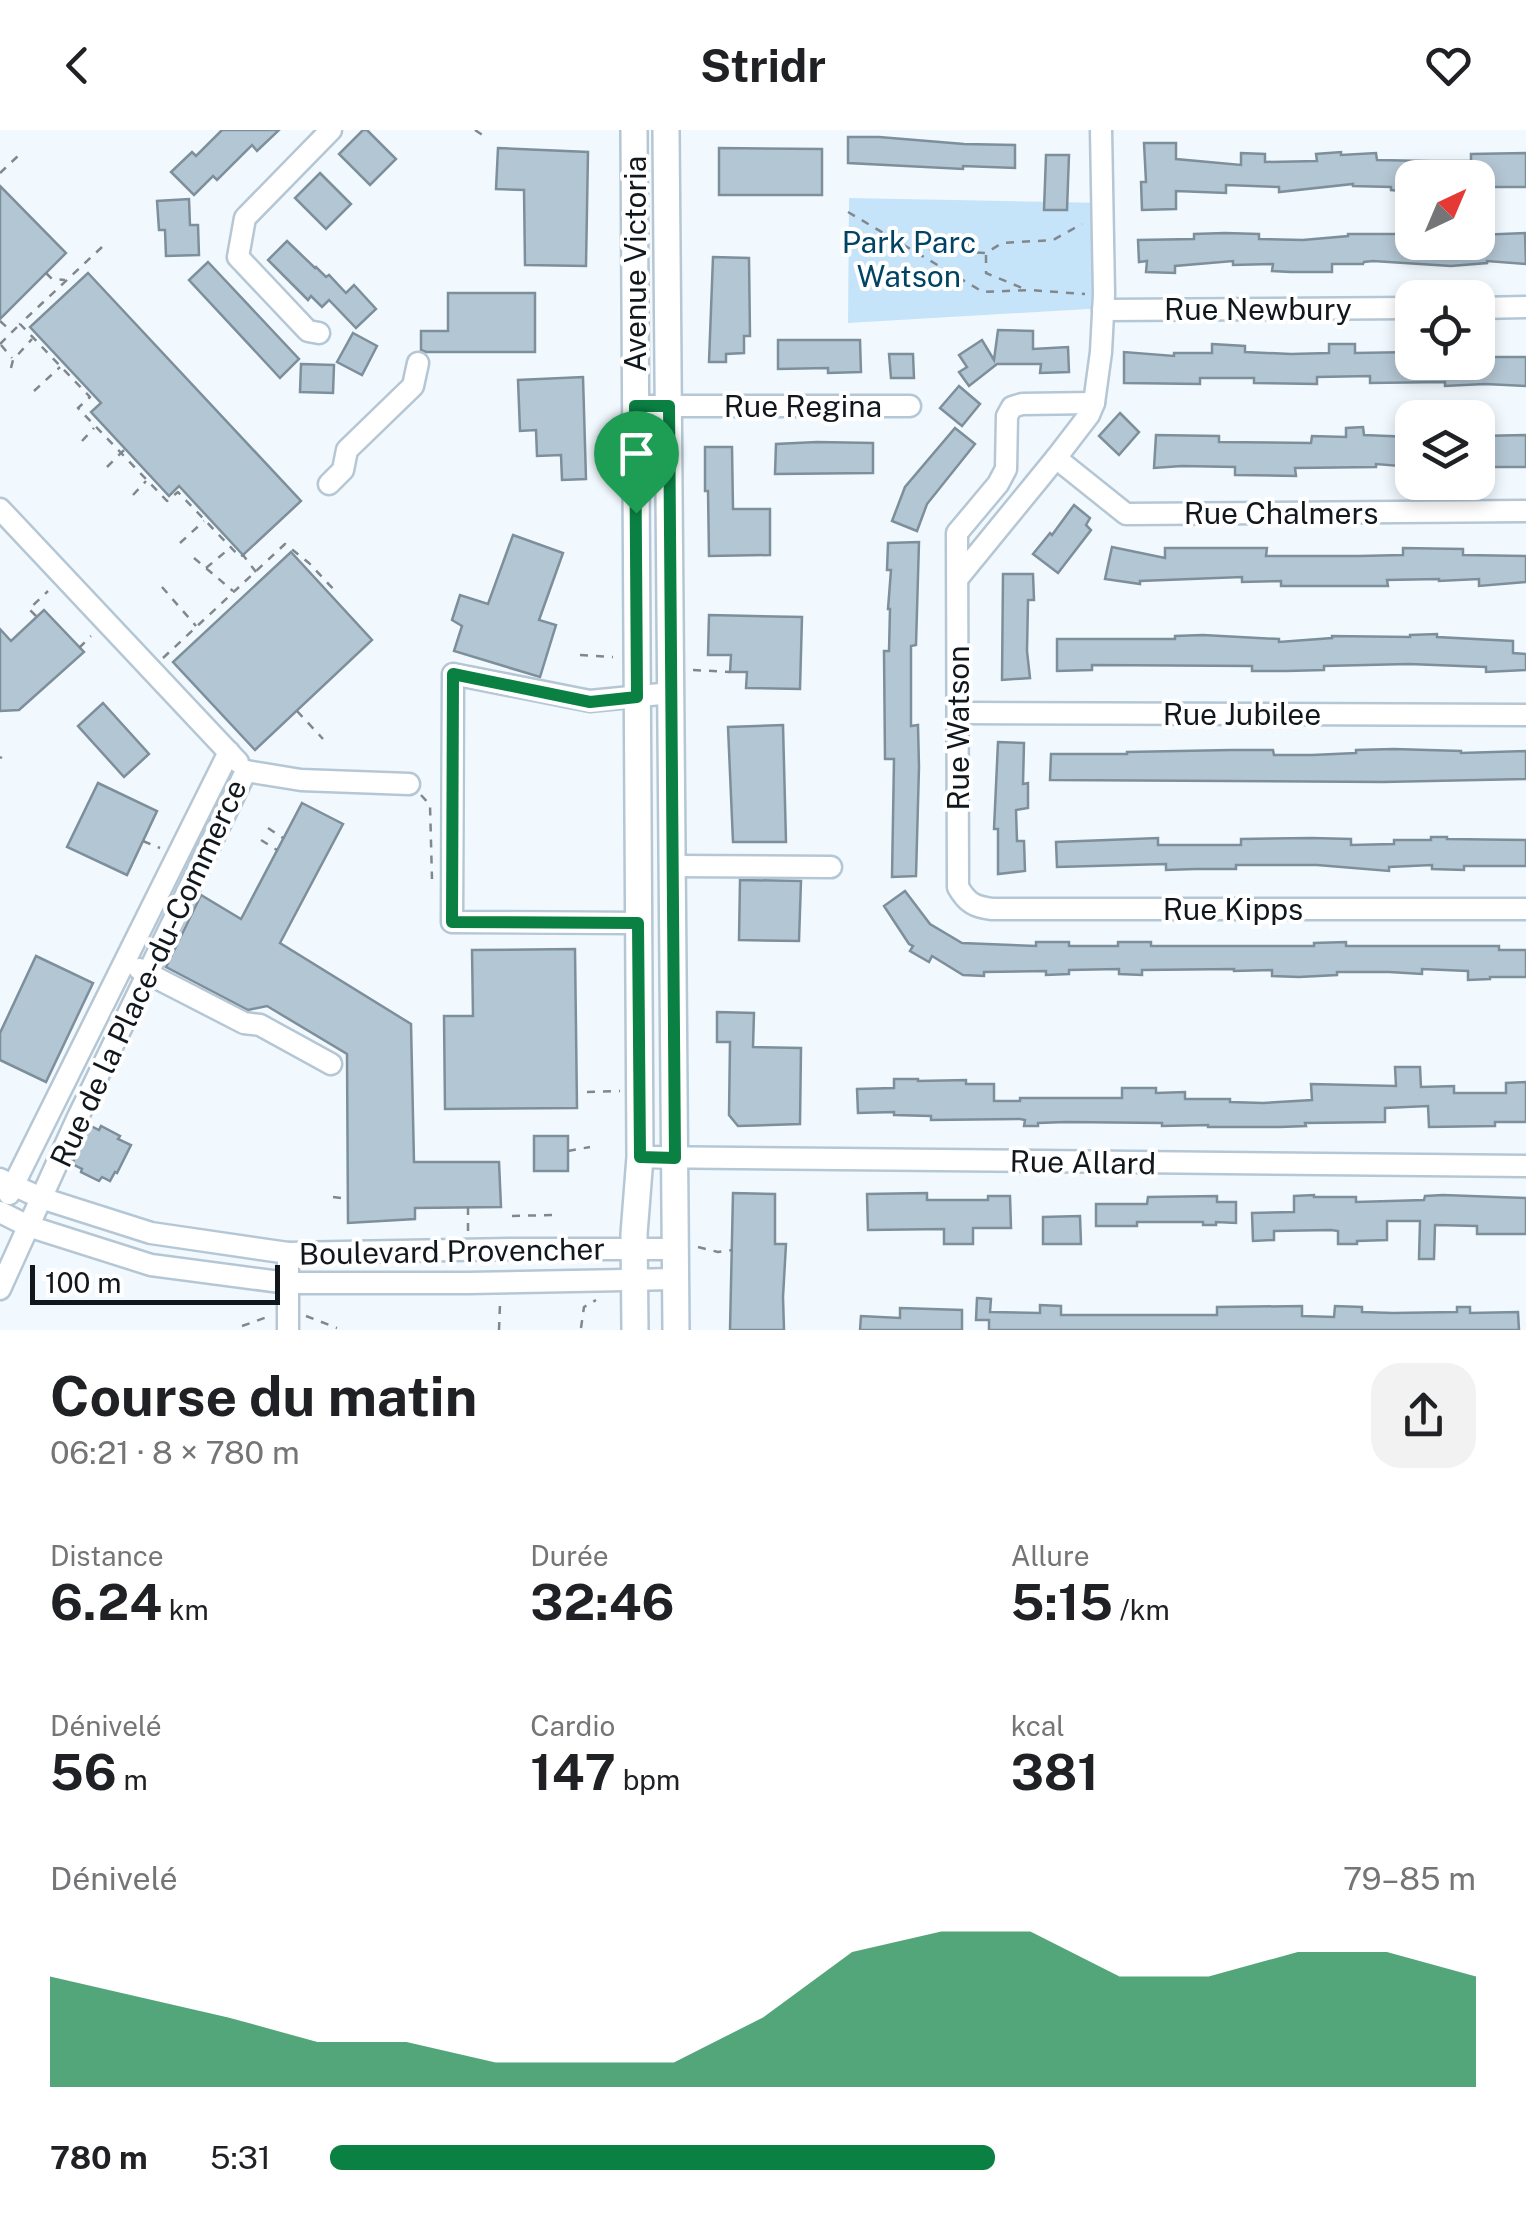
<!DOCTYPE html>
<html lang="fr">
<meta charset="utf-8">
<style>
body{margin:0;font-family:"Public Sans",sans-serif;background:#f2f2f2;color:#202124;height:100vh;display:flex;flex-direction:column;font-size:38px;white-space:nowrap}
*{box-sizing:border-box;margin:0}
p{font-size:32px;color:#757577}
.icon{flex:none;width:55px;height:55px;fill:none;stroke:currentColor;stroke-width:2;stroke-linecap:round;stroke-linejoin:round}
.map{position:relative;height:1200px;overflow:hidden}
.details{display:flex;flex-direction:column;background:#fff;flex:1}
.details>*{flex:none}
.needle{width:65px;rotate:44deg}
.tools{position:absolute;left:1395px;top:30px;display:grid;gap:20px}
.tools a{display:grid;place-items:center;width:100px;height:100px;border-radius:20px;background:#fff;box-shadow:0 5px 15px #0003;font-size:50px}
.scale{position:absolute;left:30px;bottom:25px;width:250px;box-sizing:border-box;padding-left:10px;border:5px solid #11181d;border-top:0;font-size:28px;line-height:35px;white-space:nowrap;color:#11181d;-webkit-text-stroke:8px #fff;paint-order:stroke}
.pin{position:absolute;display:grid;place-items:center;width:85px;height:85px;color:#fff;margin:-102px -42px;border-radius:50% 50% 50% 0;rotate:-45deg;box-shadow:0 0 10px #0007}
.pin .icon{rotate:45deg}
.round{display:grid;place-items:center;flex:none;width:105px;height:105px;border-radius:30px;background:#f2f2f2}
.overview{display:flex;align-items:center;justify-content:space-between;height:170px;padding:0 50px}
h1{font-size:55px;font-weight:700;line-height:75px}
.stats{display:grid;grid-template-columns:repeat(3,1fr);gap:15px;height:170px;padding:10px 50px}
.stats div{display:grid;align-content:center}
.stats b{font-size:50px;font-weight:700}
.stats small{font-size:28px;font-weight:400}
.stats p{font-size:28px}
.chart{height:280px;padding:20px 50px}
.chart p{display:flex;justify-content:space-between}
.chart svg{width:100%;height:180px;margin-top:10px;fill:#0b8043;opacity:.7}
ul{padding:0 50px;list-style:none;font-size:32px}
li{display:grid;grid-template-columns:160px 120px 1fr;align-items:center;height:75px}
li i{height:25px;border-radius:12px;background:#0b8043}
header{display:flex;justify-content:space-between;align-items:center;height:130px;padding:0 50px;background:#fff;font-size:45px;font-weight:700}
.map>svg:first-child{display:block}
.green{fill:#c6e4f9}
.building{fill:#b3c6d3;stroke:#7d8f9b;stroke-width:2.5}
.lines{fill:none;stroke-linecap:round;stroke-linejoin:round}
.minor-casing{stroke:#b5c7d5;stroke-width:25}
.major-casing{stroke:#b5c7d5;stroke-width:30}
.path{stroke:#81888d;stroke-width:2.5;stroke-dasharray:8 8;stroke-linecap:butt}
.minor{stroke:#fff;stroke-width:20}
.major{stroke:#fff;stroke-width:25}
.route-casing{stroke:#fff;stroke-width:20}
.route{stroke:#0b8043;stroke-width:12}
.labels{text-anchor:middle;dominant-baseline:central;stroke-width:8;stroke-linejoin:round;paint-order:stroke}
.park-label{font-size:30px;fill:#004465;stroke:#fff}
.street-label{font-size:30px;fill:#11181d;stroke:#fff}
</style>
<header><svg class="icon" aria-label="back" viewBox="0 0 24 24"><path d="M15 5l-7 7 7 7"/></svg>Stridr<svg class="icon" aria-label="heart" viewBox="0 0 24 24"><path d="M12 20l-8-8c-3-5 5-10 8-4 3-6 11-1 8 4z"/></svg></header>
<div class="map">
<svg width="1526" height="1200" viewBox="0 0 1526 1200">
<rect width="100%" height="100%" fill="#f1f9fe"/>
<path class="green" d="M 849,68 L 1105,73 L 1105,178 L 848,193 Z"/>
<g class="building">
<path d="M 222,0 L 279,0 L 257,21 L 252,15 L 217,50 L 213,46 L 194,65 L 171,42 L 192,22 L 196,26 Z"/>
<path d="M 363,0 L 367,0 L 396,29 L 370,55 L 339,24 Z"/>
<path d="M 848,7 L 879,7 L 964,14 L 1015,15 L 1015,38 L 963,36 L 963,39 L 848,33 Z"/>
<path d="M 1144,13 L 1176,13 L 1176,29 L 1241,35 L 1241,23 L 1265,24 L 1265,32 L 1317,31 L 1316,24 L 1341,22 L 1341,25 L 1376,23 L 1377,30 L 1430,31 L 1471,31 L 1471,24 L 1526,23 L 1526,57 L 1478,57 L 1478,48 L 1412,48 L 1412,62 L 1391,60 L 1391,57 L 1353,56 L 1353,54 L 1279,62 L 1279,57 L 1226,55 L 1226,63 L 1176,61 L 1176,79 L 1142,80 L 1141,52 L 1146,52 Z"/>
<path d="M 498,18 L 588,22 L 586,136 L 525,135 L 524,60 L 496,59 Z"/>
<path d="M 719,18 L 822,19 L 822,65 L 719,65 Z"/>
<path d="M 1046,25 L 1069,25 L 1067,80 L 1044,80 Z"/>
<path d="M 320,43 L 351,74 L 326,99 L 295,68 Z"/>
<path d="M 0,56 L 66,123 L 0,189 Z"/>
<path d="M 189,69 L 190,95 L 198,95 L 199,125 L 166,126 L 165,100 L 159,100 L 157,71 Z"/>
<path d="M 1225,103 L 1259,104 L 1259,109 L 1303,110 L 1348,106 L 1348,104 L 1412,104 L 1412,112 L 1478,112 L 1478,105 L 1525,103 L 1526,134 L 1487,131 L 1487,133 L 1451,136 L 1373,131 L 1364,132 L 1363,134 L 1332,134 L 1332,142 L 1291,142 L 1272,141 L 1273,134 L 1233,135 L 1233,131 L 1175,136 L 1175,143 L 1146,142 L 1147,131 L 1139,132 L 1138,110 L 1194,109 L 1194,104 Z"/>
<path d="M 287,111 L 315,138 L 316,137 L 326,147 L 329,145 L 346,163 L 354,155 L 376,179 L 356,198 L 329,170 L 322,177 L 311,166 L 308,170 L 268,130 Z"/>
<path d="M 713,127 L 749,128 L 750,206 L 744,206 L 744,223 L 726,224 L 726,232 L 709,232 Z"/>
<path d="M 208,132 L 299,229 L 280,248 L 189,150 Z"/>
<path d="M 88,143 L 301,371 L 243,425 L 179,356 L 169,366 L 91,282 L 101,273 L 30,197 Z"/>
<path d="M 448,163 L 535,163 L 535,222 L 426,222 L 421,220 L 421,201 L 448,201 Z"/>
<path d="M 998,200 L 1033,201 L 1033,219 L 1068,217 L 1069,242 L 1040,243 L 1041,234 L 997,234 L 969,256 L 959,242 L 967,237 L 959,225 L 982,210 L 994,230 Z"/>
<path d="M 353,203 L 377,216 L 362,245 L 337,232 Z"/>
<path d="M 778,210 L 860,210 L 861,242 L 828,243 L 828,238 L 778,239 Z"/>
<path d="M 1212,214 L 1245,216 L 1245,222 L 1291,224 L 1329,223 L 1329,214 L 1355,214 L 1355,223 L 1412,222 L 1412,232 L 1485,232 L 1485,227 L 1526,227 L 1526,256 L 1485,254 L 1445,256 L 1445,252 L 1370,253 L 1370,246 L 1317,247 L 1317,254 L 1254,253 L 1254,248 L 1200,248 L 1200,254 L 1124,253 L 1124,222 L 1174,226 L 1174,223 L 1212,223 Z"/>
<path d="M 889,224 L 913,224 L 914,248 L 891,248 Z"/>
<path d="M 301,234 L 334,235 L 333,263 L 300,262 Z"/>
<path d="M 583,247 L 586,349 L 562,350 L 561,325 L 537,326 L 536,300 L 520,301 L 518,250 Z"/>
<path d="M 959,256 L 980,274 L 962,296 L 940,278 Z"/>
<path d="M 1120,283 L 1139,302 L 1119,325 L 1099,306 Z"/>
<path d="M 1363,297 L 1364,305 L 1412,307 L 1412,337 L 1376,334 L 1376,337 L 1295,338 L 1296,346 L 1235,345 L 1235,337 L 1182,336 L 1154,338 L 1156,305 L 1219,306 L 1219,312 L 1311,313 L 1312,306 L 1346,307 L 1346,298 Z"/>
<path d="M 955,298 L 975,314 L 927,374 L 917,401 L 892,391 L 905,357 Z"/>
<path d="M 1526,305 L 1526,337 L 1478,337 L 1478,306 Z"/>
<path d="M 817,312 L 873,313 L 873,343 L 775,344 L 776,314 Z"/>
<path d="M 705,317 L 732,317 L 733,379 L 770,379 L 770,425 L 709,426 L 708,361 L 705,361 Z"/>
<path d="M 1074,375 L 1090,388 L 1086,395 L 1091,400 L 1058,443 L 1033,424 L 1050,403 L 1052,405 Z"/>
<path d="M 513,405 L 563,423 L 539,490 L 556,495 L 540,547 L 454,521 L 462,496 L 452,490 L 460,465 L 488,474 Z"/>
<path d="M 919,412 L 916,515 L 911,516 L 911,596 L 918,595 L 919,637 L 916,746 L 892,747 L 894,629 L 885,629 L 884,521 L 889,521 L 890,479 L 888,479 L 891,440 L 887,440 L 888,413 Z"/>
<path d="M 1112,417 L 1165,428 L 1165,418 L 1267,418 L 1266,426 L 1359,426 L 1403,425 L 1403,418 L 1463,419 L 1463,425 L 1526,426 L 1526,452 L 1479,456 L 1479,449 L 1439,451 L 1439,449 L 1387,450 L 1388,456 L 1281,456 L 1281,451 L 1242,452 L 1242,447 L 1140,451 L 1140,454 L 1105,449 Z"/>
<path d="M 291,422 L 372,510 L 255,620 L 173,532 Z"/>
<path d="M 1003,444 L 1033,444 L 1034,470 L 1028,470 L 1027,521 L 1030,548 L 1002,550 Z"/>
<path d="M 44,480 L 84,522 L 19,580 L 0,581 L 0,499 L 11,511 Z"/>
<path d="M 709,485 L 802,487 L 800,559 L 746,558 L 747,542 L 730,542 L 731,525 L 708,525 Z"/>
<path d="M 1437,504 L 1437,507 L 1513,511 L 1513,523 L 1526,524 L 1526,540 L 1486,542 L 1486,537 L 1409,534 L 1324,536 L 1324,540 L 1287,541 L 1252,541 L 1252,536 L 1092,535 L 1092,540 L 1057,541 L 1057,509 L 1175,509 L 1175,506 L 1203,505 L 1279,509 L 1279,512 L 1332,508 L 1332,506 L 1410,507 L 1410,505 Z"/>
<path d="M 103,573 L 149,624 L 124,647 L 78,596 Z"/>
<path d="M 783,595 L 786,712 L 733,712 L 728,597 Z"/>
<path d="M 998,612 L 1024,613 L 1023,654 L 1028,653 L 1028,678 L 1016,680 L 1017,711 L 1024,711 L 1025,741 L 998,744 L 998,699 L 994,699 Z"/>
<path d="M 1394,619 L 1461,621 L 1461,623 L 1526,621 L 1526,649 L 1383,652 L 1050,650 L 1051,624 L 1127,624 L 1127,622 L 1231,620 L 1273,620 L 1274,625 L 1312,625 L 1356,623 L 1356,620 Z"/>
<path d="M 98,653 L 157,681 L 127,745 L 67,717 Z"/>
<path d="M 302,673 L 343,694 L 280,813 L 411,894 L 414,1032 L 499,1032 L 501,1077 L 415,1078 L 415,1089 L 348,1093 L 347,924 L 267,876 L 248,880 L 166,837 L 201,765 L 241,789 Z"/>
<path d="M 1431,707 L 1447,707 L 1447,709 L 1526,710 L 1526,736 L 1464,736 L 1464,740 L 1432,739 L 1432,735 L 1389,737 L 1389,741 L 1317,735 L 1236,735 L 1236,739 L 1195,739 L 1166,740 L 1166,734 L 1057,737 L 1056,712 L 1158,708 L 1158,715 L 1241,715 L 1241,709 L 1312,708 L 1351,709 L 1351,715 L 1394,714 L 1394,710 L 1431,710 Z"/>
<path d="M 740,750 L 801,751 L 799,811 L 739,810 Z"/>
<path d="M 905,761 L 930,794 L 962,813 L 1036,816 L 1036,812 L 1069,812 L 1069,816 L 1118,816 L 1118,812 L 1151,812 L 1151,816 L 1314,816 L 1314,813 L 1346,812 L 1346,816 L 1499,816 L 1499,820 L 1526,820 L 1526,847 L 1490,847 L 1490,849 L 1468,850 L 1468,841 L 1422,839 L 1422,844 L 1389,842 L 1337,842 L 1337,845 L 1299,847 L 1272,846 L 1272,840 L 1234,841 L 1234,839 L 1142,840 L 1142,845 L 1119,844 L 1119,839 L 1069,840 L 1069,844 L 1046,845 L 1046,841 L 984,842 L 984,846 L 963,845 L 932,826 L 929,832 L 910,821 L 913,816 L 909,814 L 884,776 Z"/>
<path d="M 575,819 L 577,978 L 445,979 L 444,886 L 473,886 L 472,820 Z"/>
<path d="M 36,826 L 93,853 L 46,952 L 0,930 L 0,903 Z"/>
<path d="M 717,882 L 754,883 L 753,917 L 801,918 L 800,994 L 738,996 L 729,985 L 730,912 L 717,912 Z"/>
<path d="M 1395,937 L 1420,937 L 1421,957 L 1454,956 L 1454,963 L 1506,963 L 1506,953 L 1526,952 L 1526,992 L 1495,992 L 1495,996 L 1429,997 L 1428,976 L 1385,978 L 1385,992 L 1305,993 L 1306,996 L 1280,997 L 1208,997 L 1208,995 L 1162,996 L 1162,993 L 1066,992 L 1038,993 L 1038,996 L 1024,996 L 1025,990 L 1020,989 L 931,990 L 931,986 L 894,985 L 894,982 L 858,983 L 857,959 L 894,958 L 894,949 L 918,949 L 918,951 L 966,950 L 966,954 L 994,954 L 994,971 L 1020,971 L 1020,968 L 1122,968 L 1122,958 L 1156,958 L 1156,963 L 1185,962 L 1185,969 L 1230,969 L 1230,972 L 1263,973 L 1312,970 L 1311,954 L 1396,956 Z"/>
<path d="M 89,995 L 99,1000 L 101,996 L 120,1006 L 118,1009 L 131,1015 L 117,1043 L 115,1042 L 110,1051 L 102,1047 L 99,1051 L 81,1042 L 82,1039 L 72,1034 Z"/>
<rect x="534" y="1006" width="34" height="35"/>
<path d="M 733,1063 L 775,1064 L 775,1114 L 786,1114 L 783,1167 L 784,1200 L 730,1200 Z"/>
<path d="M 927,1063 L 927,1070 L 988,1070 L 988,1066 L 1010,1066 L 1011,1098 L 973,1098 L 973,1114 L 944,1114 L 944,1099 L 868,1100 L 867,1064 Z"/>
<path d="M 1314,1065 L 1314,1067 L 1356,1067 L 1356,1072 L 1424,1070 L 1425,1066 L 1443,1065 L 1526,1068 L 1526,1104 L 1477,1104 L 1477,1096 L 1435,1095 L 1434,1129 L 1419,1129 L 1420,1091 L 1387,1091 L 1387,1110 L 1357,1111 L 1357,1114 L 1338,1114 L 1338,1101 L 1331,1100 L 1274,1101 L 1274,1110 L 1253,1111 L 1252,1083 L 1294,1082 L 1294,1066 Z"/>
<path d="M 1217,1066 L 1217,1072 L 1236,1072 L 1236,1093 L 1216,1092 L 1216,1095 L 1203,1095 L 1203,1092 L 1137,1092 L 1137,1096 L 1096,1096 L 1096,1074 L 1147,1074 L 1148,1067 Z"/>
<path d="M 1080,1086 L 1081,1114 L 1043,1114 L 1043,1087 Z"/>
<path d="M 977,1168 L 991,1169 L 990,1182 L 1040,1183 L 1040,1175 L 1061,1176 L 1061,1185 L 1217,1185 L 1217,1177 L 1302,1176 L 1302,1186 L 1334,1187 L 1335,1176 L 1362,1177 L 1362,1182 L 1393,1183 L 1457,1182 L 1457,1177 L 1470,1177 L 1470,1183 L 1518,1182 L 1519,1200 L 989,1200 L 989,1190 L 976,1190 Z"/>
<path d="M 900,1178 L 962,1180 L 962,1200 L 860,1200 L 861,1186 L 900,1188 Z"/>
</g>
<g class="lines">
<defs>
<g id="minor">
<path d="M 1478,178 L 1526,177"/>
<path d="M 1103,180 L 1412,178"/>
<path d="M 319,203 L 308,201 L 238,127 L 245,88 L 331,0"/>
<path d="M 1094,273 L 1022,274 L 1012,277 L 1007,286 L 1006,339 L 998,354 L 957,403 L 958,757 C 967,773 975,777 992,779 L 1526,779"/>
<path d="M 635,276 L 910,276"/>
<path d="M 1056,328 L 1126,384 L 1526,381"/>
<path d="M 329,354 L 343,340 L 347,320 L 413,256 L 418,233"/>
<path d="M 0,379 L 238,632"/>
<path d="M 958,448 L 1056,328 L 1089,285 L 1094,273 L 1101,222 L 1104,164 L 1101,0"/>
<path d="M 958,583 L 1526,585"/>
<path d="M 246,641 L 301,650 L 409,654"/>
<path d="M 673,736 L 831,737"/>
<path d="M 638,793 L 452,792 L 453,544 L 590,571 L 671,563"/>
<path d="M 139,839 L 244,893 L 260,895 L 331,934"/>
<path d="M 640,1027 L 1526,1036"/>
<path d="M 0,1049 L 41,1068 L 151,1103 L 288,1123 L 513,1119 L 675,1119"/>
<path d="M 9,1064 L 229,622"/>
<path d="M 0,1082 L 28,1096 L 151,1135 L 288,1153 L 468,1153 L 676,1149"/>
<path d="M 288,1123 L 288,1200"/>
<path d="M 0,1159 L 78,987 L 246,641"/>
</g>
<g id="major">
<path d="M 634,0 L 640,1027 L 634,1104 L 635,1200"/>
<path d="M 666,0 L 676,1200"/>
</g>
</defs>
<use href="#minor" class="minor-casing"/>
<use href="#major" class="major-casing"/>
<g class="path">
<path d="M 475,0 L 484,6"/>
<path d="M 0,43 L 19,25"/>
<path d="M 848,82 L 983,162 L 1029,160 L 1085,164"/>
<path d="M 968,109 L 968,122"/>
<path d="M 102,117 L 20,194 L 90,267 L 78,278 L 167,371 L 178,362 L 240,427 L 243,425 L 256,442"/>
<path d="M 913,119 L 986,123 L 1002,113 L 1053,110 L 1082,94"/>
<path d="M 986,125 L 986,143 L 1027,160"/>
<path d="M 46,143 L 52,149 L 65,150"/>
<path d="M 0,191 L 11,201"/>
<path d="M 0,214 L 19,195"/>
<path d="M 1,215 L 12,228"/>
<path d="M 11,238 L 13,230 L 32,209"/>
<path d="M 34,261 L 60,237"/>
<path d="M 82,311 L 94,298"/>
<path d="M 107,337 L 125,319"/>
<path d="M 133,365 L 146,351"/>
<path d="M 180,413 L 204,391"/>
<path d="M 194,428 L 233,461"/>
<path d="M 206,438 L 230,418"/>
<path d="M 162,457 L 196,496"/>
<path d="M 36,486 L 29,479 L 48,461"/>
<path d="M 79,518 L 91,506"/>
<path d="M 580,525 L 613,527"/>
<path d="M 163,528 L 285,414 L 309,433 L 337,463"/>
<path d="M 693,540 L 730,542"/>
<path d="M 297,581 L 323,609"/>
<path d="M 0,627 L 2,628"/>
<path d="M 421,665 L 430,675 L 432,749"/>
<path d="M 268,698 L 283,708"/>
<path d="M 261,710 L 277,720"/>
<path d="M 143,711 L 160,718"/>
<path d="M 587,962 L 620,961"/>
<path d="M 568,1021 L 590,1017"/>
<path d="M 333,1067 L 348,1069"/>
<path d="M 468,1077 L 468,1101"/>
<path d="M 512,1086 L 552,1085"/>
<path d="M 698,1117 L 718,1122 L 732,1120"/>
<path d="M 306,1186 L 337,1198"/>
<path d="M 242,1196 L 270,1186"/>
<path d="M 581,1198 L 584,1177 L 596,1170"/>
<path d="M 499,1200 L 500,1174"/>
</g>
<use href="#minor" class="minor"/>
<use href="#major" class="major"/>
</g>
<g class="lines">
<defs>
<path id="route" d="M 635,276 L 669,276 L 675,1028 L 640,1027 L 638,793 L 452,792 L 453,544 L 590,572 L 637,567 Z"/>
</defs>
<use href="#route" class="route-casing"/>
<use href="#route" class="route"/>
</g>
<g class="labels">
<g class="park-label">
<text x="909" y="112">Park Parc<tspan x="909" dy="34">Watson</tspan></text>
</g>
<g class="street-label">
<text transform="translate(635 134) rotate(-90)">Avenue Victoria</text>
<text x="1258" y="179">Rue Newbury</text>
<text x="803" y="276">Rue Regina</text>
<text x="1281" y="383">Rue Chalmers</text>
<text x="1242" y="584">Rue Jubilee</text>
<text transform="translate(958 598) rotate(-90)">Rue Watson</text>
<text x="1233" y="779">Rue Kipps</text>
<text transform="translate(148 843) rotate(-65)">Rue de la Place-du-Commerce</text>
<text transform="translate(1083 1032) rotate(1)">Rue Allard</text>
<text transform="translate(452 1121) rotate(-1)">Boulevard Provencher</text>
</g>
</g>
</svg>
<div class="tools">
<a><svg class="needle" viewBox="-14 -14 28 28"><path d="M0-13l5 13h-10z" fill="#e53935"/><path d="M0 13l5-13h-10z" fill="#757577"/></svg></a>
<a><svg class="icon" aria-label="locate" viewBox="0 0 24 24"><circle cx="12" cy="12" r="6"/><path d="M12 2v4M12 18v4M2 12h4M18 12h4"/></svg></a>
<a><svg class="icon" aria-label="layers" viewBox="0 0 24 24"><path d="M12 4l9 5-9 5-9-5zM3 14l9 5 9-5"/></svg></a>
</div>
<div class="scale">100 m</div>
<div class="pin" style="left:636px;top:383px;background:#1e9e55"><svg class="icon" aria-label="arrive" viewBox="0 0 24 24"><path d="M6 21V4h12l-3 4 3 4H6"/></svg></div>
</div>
<section class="details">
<div class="overview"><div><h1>Course du matin</h1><p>06:21 · 8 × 780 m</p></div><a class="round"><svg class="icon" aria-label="share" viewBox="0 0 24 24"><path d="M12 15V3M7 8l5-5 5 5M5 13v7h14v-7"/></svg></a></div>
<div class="stats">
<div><p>Distance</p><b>6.24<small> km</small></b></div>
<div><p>Durée</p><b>32:46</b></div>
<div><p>Allure</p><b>5:15<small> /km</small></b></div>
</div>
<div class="stats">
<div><p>Dénivelé</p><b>56<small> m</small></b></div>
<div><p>Cardio</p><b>147<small> bpm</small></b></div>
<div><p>kcal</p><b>381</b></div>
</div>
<div class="chart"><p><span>Dénivelé</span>79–85 m</p>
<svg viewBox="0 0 160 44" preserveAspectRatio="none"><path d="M0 44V17L10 22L20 27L30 33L40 33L50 38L60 38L70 38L80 27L90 11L100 6L110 6L120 17L130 17L140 11L150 11L160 17V44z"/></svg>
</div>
<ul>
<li><b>780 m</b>5:31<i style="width:58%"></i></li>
</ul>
</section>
